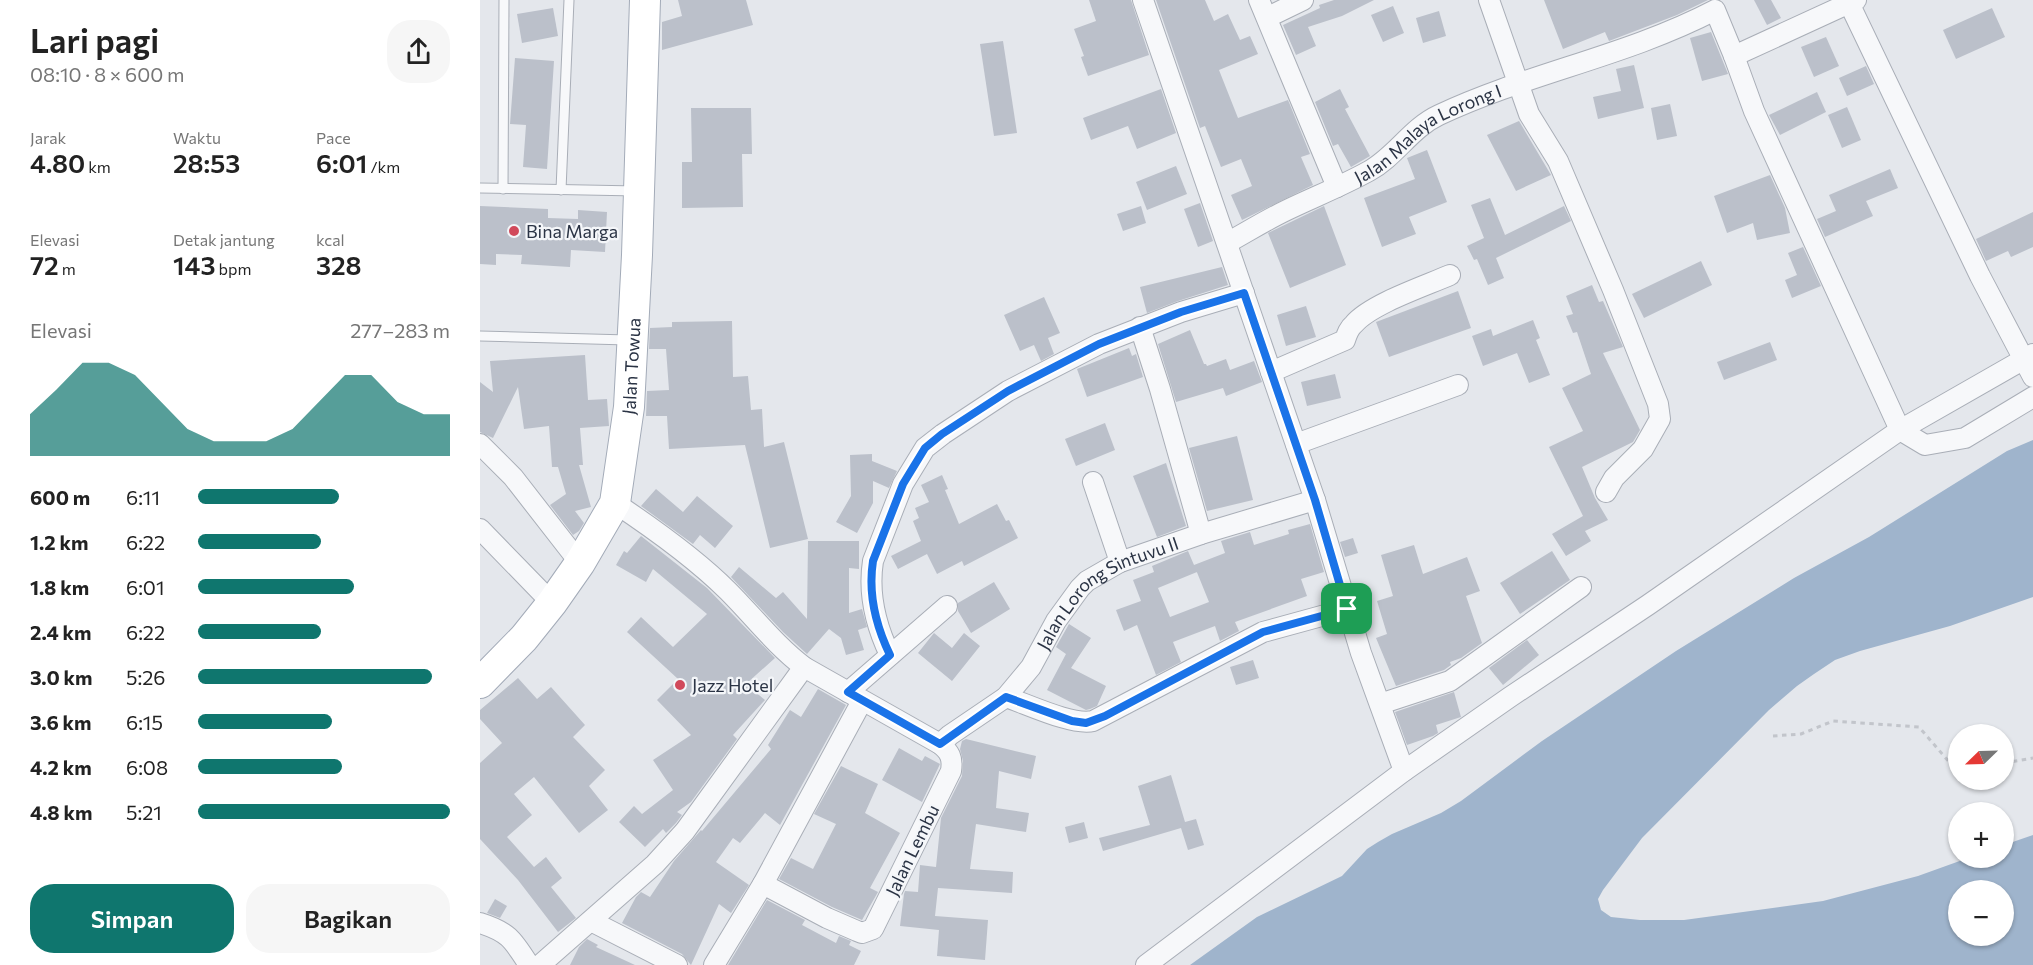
<!DOCTYPE html>
<html lang="id">
<meta charset="utf-8">
<style>
body{margin:0;font-family:Commissioner,sans-serif;background:#f6f6f6;color:#222;height:100vh;display:flex;flex-direction:column;font-size:22px;white-space:nowrap}
*{box-sizing:border-box;margin:0}
p{font-size:20px;color:#767676}
.icon{flex:none;width:33px;height:33px;fill:none;stroke:currentColor;stroke-width:2;stroke-linecap:round;stroke-linejoin:round}
.map{position:relative;flex:1;overflow:hidden}
.side{display:flex;flex-direction:column;background:#fff;width:480px}
.side>*{flex:none}
.needle{width:39px;rotate:247deg}
.fabs{position:absolute;left:1468px;top:724px;display:grid;gap:12px}
.fabs a{display:grid;place-items:center;width:66px;height:66px;border-radius:50%;background:#fff;box-shadow:0 2px 4px #0004;font-size:30px}
.pin{position:absolute;display:grid;place-items:center;width:51px;height:51px;color:#fff;margin:-26px;border-radius:12px;box-shadow:0 3px 9px #0006}
.round{display:grid;place-items:center;flex:none;width:63px;height:63px;border-radius:24px;background:#f6f6f6}
.summary{display:flex;align-items:center;justify-content:space-between;height:102px;padding:0 30px}
h1{font-size:33px;font-weight:600;line-height:45px}
.stats{display:grid;grid-template-columns:repeat(3,1fr);gap:9px;height:102px;padding:6px 30px}
.stats div{display:grid;align-content:center}
.stats b{font-size:26px;font-weight:600}
.stats small{font-size:16px;font-weight:400}
.stats p{font-size:16px}
.chart{height:168px;padding:12px 30px}
.chart p{display:flex;justify-content:space-between}
.chart svg{width:100%;height:108px;margin-top:6px;fill:#0f766e;opacity:.7}
.cta{display:flex;gap:12px;margin-top:auto;padding:12px 30px}
.cta a{flex:1;height:69px;border-radius:24px;background:#0f766e;color:#fff;font-size:24px;font-weight:600;line-height:69px;text-align:center}
.cta a+a{background:#f6f6f6;color:#222}
ul{padding:0 30px;list-style:none;font-size:20px}
li{display:grid;grid-template-columns:96px 72px 1fr;align-items:center;height:45px}
li i{height:15px;border-radius:8px;background:#0f766e}
main{display:flex;flex:1;min-height:0}
.map>svg:first-child{display:block}
.water{fill:#9fb4cc;fill-rule:evenodd}
.building{fill:#bbc0ca}
.lines{fill:none;stroke-linecap:round;stroke-linejoin:round}
.service-casing{stroke:#a9aeb7;stroke-width:11}
.minor-casing{stroke:#a9aeb7;stroke-width:22}
.primary-casing{stroke:#a3abb8;stroke-width:32}
.path{stroke:#c2c5cb;stroke-width:3;stroke-dasharray:4.5 4.5;stroke-linecap:butt}
.service{stroke:#f7f8fa;stroke-width:9}
.minor{stroke:#f7f8fa;stroke-width:20}
.primary{stroke:#fff;stroke-width:30}
.route-casing{stroke:#fff;stroke-width:12}
.route{stroke:#1a73e8;stroke-width:8}
.poi-dot{fill:#d1495b;stroke:#f4f6f9;stroke-width:2}
.labels{text-anchor:middle;dominant-baseline:central;stroke-width:4.5;stroke-linejoin:round;paint-order:stroke}
.street-label{font-size:18px;fill:#2b3445;stroke:#f4f6f9}
.poi-label{font-size:18px;fill:#2b3445;stroke:#f4f6f9;text-anchor:start}
</style>
<main>
<section class="side">
<div class="summary"><div><h1>Lari pagi</h1><p>08:10 · 8 × 600 m</p></div><a class="round"><svg class="icon" aria-label="share" viewBox="0 0 24 24"><path d="M12 15V3M7 8l5-5 5 5M5 13v7h14v-7"/></svg></a></div>
<div class="stats">
<div><p>Jarak</p><b>4.80<small> km</small></b></div>
<div><p>Waktu</p><b>28:53</b></div>
<div><p>Pace</p><b>6:01<small> /km</small></b></div>
</div>
<div class="stats">
<div><p>Elevasi</p><b>72<small> m</small></b></div>
<div><p>Detak jantung</p><b>143<small> bpm</small></b></div>
<div><p>kcal</p><b>328</b></div>
</div>
<div class="chart"><p><span>Elevasi</span>277–283 m</p>
<svg viewBox="0 0 160 44" preserveAspectRatio="none"><path d="M0 44V27L10 17L20 6L30 6L40 11L50 22L60 33L70 38L80 38L90 38L100 33L110 22L120 11L130 11L140 22L150 27L160 27V44z"/></svg>
</div>
<ul>
<li><b>600 m</b>6:11<i style="width:56%"></i></li>
<li><b>1.2 km</b>6:22<i style="width:49%"></i></li>
<li><b>1.8 km</b>6:01<i style="width:62%"></i></li>
<li><b>2.4 km</b>6:22<i style="width:49%"></i></li>
<li><b>3.0 km</b>5:26<i style="width:93%"></i></li>
<li><b>3.6 km</b>6:15<i style="width:53%"></i></li>
<li><b>4.2 km</b>6:08<i style="width:57%"></i></li>
<li><b>4.8 km</b>5:21<i style="width:100%"></i></li>
</ul>
<div class="cta"><a>Simpan</a><a>Bagikan</a></div>
</section>
<div class="map">
<svg width="1553" height="965" viewBox="0 0 1553 965">
<rect width="100%" height="100%" fill="#e4e7ec"/>
<path class="water" d="M 1553,440 L 1553,597 L 1470,626 L 1380,651 L 1355,660 L 1334,674 L 1317,686 L 1289,710 L 1162,838 L 1123,890 L 1118,899 L 1121,910 L 1131,917 L 1160,920 L 1204,920 L 1343,901 L 1438,876 L 1488,858 L 1524,858 L 1524,845 L 1553,835 L 1553,965 L 710,965 L 777,917 L 862,876 L 887,849 L 898,842 L 912,834 L 961,813 L 981,801 L 1062,741 L 1196,651 L 1314,578 L 1389,537 L 1527,451 ZM 1479,891 L 1524,891 L 1524,936 L 1479,936 Z"/>
<g class="building">
<path d="M 198,0 L 266,0 L 273,25 L 182,50 L 182,22 L 202,16 Z"/>
<path d="M 609,0 L 651,0 L 669,55 L 608,76 L 601,57 L 604,56 L 594,29 L 616,21 Z"/>
<path d="M 676,0 L 725,0 L 734,21 L 748,14 L 760,40 L 770,36 L 778,54 L 739,70 L 758,118 L 808,100 L 830,154 L 821,157 L 833,185 L 762,220 L 751,195 L 772,186 L 761,159 L 741,167 L 725,126 L 720,128 Z"/>
<path d="M 854,0 L 894,0 L 862,16 L 828,27 L 836,46 L 816,55 L 803,25 L 840,8 L 839,5 Z"/>
<path d="M 1064,0 L 1228,0 L 1197,15 L 1129,41 L 1125,32 L 1083,49 Z"/>
<path d="M 1274,0 L 1291,0 L 1301,18 L 1287,25 Z"/>
<path d="M 913,6 L 924,33 L 903,42 L 891,15 Z"/>
<path d="M 73,8 L 78,36 L 42,43 L 37,14 Z"/>
<path d="M 1512,8 L 1525,37 L 1476,59 L 1463,30 Z"/>
<path d="M 959,11 L 966,36 L 943,43 L 936,18 Z"/>
<path d="M 1231,32 L 1248,74 L 1222,81 L 1210,38 Z"/>
<path d="M 1346,37 L 1359,66 L 1334,77 L 1321,47 Z"/>
<path d="M 523,41 L 537,133 L 514,136 L 500,44 Z"/>
<path d="M 35,58 L 74,61 L 67,169 L 43,167 L 46,125 L 30,124 Z"/>
<path d="M 1154,65 L 1164,108 L 1118,119 L 1113,97 L 1141,91 L 1136,69 Z"/>
<path d="M 1386,66 L 1394,84 L 1367,96 L 1359,78 Z"/>
<path d="M 681,89 L 696,133 L 657,149 L 648,126 L 611,140 L 603,118 Z"/>
<path d="M 860,89 L 869,107 L 865,109 L 890,156 L 871,167 L 858,144 L 853,146 L 835,102 Z"/>
<path d="M 1337,92 L 1346,112 L 1300,135 L 1289,115 Z"/>
<path d="M 1190,104 L 1197,136 L 1177,140 L 1171,108 Z"/>
<path d="M 1367,107 L 1381,140 L 1362,148 L 1348,115 Z"/>
<path d="M 211,108 L 271,108 L 272,154 L 262,154 L 263,207 L 202,208 L 202,162 L 212,162 Z"/>
<path d="M 1039,121 L 1071,175 L 1036,191 L 1007,135 Z"/>
<path d="M 947,150 L 967,202 L 929,217 L 936,234 L 902,247 L 884,198 L 935,179 L 927,158 Z"/>
<path d="M 696,166 L 707,194 L 667,210 L 656,182 Z"/>
<path d="M 1410,169 L 1418,188 L 1386,201 L 1393,216 L 1345,237 L 1337,219 L 1356,211 L 1349,195 Z"/>
<path d="M 1290,175 L 1305,208 L 1310,233 L 1277,240 L 1273,223 L 1247,233 L 1234,196 Z"/>
<path d="M 1010,198 L 1025,235 L 1084,206 L 1091,221 L 1016,258 L 1024,278 L 1008,285 L 997,259 L 994,260 L 987,246 L 1004,238 L 991,205 Z"/>
<path d="M 720,203 L 733,241 L 718,247 L 704,209 Z"/>
<path d="M 0,206 L 68,209 L 68,218 L 98,219 L 98,210 L 127,212 L 125,252 L 91,250 L 90,267 L 41,264 L 42,255 L 16,254 L 16,265 L 0,264 Z"/>
<path d="M 661,206 L 666,223 L 643,231 L 637,214 Z"/>
<path d="M 844,206 L 866,265 L 810,288 L 788,233 Z"/>
<path d="M 1553,212 L 1553,247 L 1531,257 L 1528,251 L 1506,261 L 1496,239 Z"/>
<path d="M 1323,247 L 1341,286 L 1312,298 L 1305,280 L 1317,275 L 1308,253 Z"/>
<path d="M 1221,261 L 1232,285 L 1164,318 L 1152,294 Z"/>
<path d="M 742,267 L 748,285 L 698,301 L 667,313 L 660,287 Z"/>
<path d="M 1112,285 L 1119,302 L 1123,301 L 1143,347 L 1123,353 L 1160,430 L 1153,442 L 1102,467 L 1115,498 L 1128,520 L 1105,531 L 1111,541 L 1086,556 L 1072,534 L 1103,516 L 1069,447 L 1103,431 L 1082,388 L 1111,374 L 1097,332 L 1093,333 L 1086,316 L 1093,314 L 1086,296 Z"/>
<path d="M 978,291 L 991,328 L 909,357 L 896,322 Z"/>
<path d="M 564,297 L 580,333 L 568,338 L 574,354 L 561,361 L 554,345 L 540,351 L 524,315 Z"/>
<path d="M 826,306 L 836,337 L 806,346 L 797,315 Z"/>
<path d="M 1053,320 L 1060,338 L 1056,340 L 1070,375 L 1049,383 L 1037,353 L 1003,366 L 992,336 L 1011,329 L 1013,336 Z"/>
<path d="M 252,321 L 253,377 L 268,376 L 271,410 L 282,409 L 284,447 L 304,442 L 328,539 L 290,548 L 265,445 L 189,449 L 187,416 L 166,416 L 167,391 L 189,390 L 186,349 L 169,349 L 170,328 L 192,327 L 192,322 Z"/>
<path d="M 710,330 L 724,364 L 726,364 L 727,366 L 746,359 L 750,370 L 774,361 L 782,382 L 746,396 L 743,388 L 696,402 L 678,344 Z"/>
<path d="M 1290,342 L 1297,360 L 1244,380 L 1237,362 Z"/>
<path d="M 649,348 L 652,356 L 656,354 L 663,377 L 607,397 L 597,369 Z"/>
<path d="M 105,355 L 108,400 L 127,399 L 129,426 L 100,428 L 103,465 L 99,465 L 111,507 L 95,511 L 104,523 L 99,531 L 93,535 L 70,505 L 86,494 L 78,467 L 72,467 L 69,426 L 44,429 L 38,387 L 13,438 L 0,432 L 0,382 L 13,392 L 10,361 Z"/>
<path d="M 855,374 L 861,398 L 827,406 L 821,382 Z"/>
<path d="M 625,423 L 635,450 L 596,466 L 585,439 Z"/>
<path d="M 757,436 L 773,500 L 727,511 L 709,448 Z"/>
<path d="M 392,454 L 392,461 L 417,471 L 409,488 L 393,481 L 393,503 L 377,533 L 356,522 L 371,496 L 370,455 Z"/>
<path d="M 686,463 L 706,526 L 677,537 L 653,476 Z"/>
<path d="M 462,475 L 468,489 L 465,490 L 479,524 L 517,504 L 526,521 L 529,520 L 538,538 L 484,566 L 482,561 L 457,574 L 447,554 L 418,569 L 411,556 L 441,541 L 433,521 L 439,518 L 435,508 L 449,502 L 441,485 Z"/>
<path d="M 176,489 L 203,512 L 217,496 L 253,526 L 235,548 L 220,535 L 213,544 L 161,506 Z"/>
<path d="M 830,524 L 844,572 L 821,579 L 827,596 L 755,622 L 759,631 L 740,641 L 735,626 L 693,642 L 701,662 L 676,675 L 657,625 L 644,631 L 636,610 L 661,601 L 653,580 L 674,572 L 672,566 L 708,551 L 717,572 L 678,588 L 690,617 L 729,602 L 714,565 L 745,553 L 741,541 L 770,532 L 774,545 L 809,534 L 808,530 Z"/>
<path d="M 161,536 L 227,588 L 295,658 L 266,684 L 285,700 L 253,735 L 257,739 L 211,802 L 197,812 L 202,815 L 196,823 L 186,833 L 183,829 L 165,847 L 139,822 L 154,806 L 162,814 L 193,790 L 173,760 L 211,735 L 177,700 L 198,679 L 147,632 L 161,617 L 193,647 L 227,614 L 173,569 L 166,582 L 136,565 L 144,551 L 147,553 Z"/>
<path d="M 873,538 L 878,553 L 865,557 L 860,542 Z"/>
<path d="M 328,541 L 379,541 L 379,569 L 369,568 L 369,613 L 382,609 L 387,627 L 378,630 L 384,650 L 366,655 L 361,638 L 349,629 L 327,654 L 303,632 L 251,577 L 259,567 L 296,598 L 303,592 L 327,619 Z"/>
<path d="M 934,545 L 943,574 L 987,557 L 1000,591 L 986,596 L 1002,643 L 981,658 L 970,662 L 971,665 L 964,670 L 916,686 L 896,638 L 907,634 L 897,601 L 913,596 L 901,555 Z"/>
<path d="M 1072,551 L 1090,580 L 1040,614 L 1020,583 Z"/>
<path d="M 514,582 L 530,609 L 491,633 L 478,611 L 478,603 Z"/>
<path d="M 589,624 L 611,638 L 591,668 L 626,686 L 617,706 L 610,709 L 606,710 L 567,690 L 586,654 L 576,647 Z"/>
<path d="M 454,633 L 472,648 L 484,633 L 500,646 L 472,681 L 438,653 Z"/>
<path d="M 1047,640 L 1059,655 L 1023,685 L 1009,668 Z"/>
<path d="M 773,660 L 779,678 L 756,685 L 750,667 Z"/>
<path d="M 38,678 L 57,699 L 71,687 L 105,725 L 93,737 L 125,770 L 109,786 L 128,810 L 99,833 L 54,777 L 34,794 L 52,815 L 27,837 L 54,867 L 66,857 L 82,878 L 71,887 L 96,918 L 78,932 L 38,880 L 0,839 L 0,763 L 22,743 L 0,719 L 0,710 Z"/>
<path d="M 338,689 L 366,705 L 300,825 L 285,813 L 260,843 L 253,838 L 236,862 L 269,885 L 251,913 L 239,904 L 211,965 L 202,954 L 142,923 L 156,897 L 161,892 L 170,897 L 194,861 L 221,830 L 222,831 L 291,749 L 288,745 L 310,710 L 321,717 Z"/>
<path d="M 974,692 L 981,717 L 956,725 L 958,733 L 953,736 L 927,745 L 915,712 Z"/>
<path d="M 486,739 L 556,756 L 551,779 L 519,771 L 516,808 L 549,813 L 546,832 L 496,824 L 490,869 L 533,872 L 532,893 L 458,888 L 455,916 L 508,920 L 505,960 L 457,956 L 459,930 L 420,926 L 424,894 L 425,891 L 438,892 L 440,865 L 456,867 L 461,818 L 482,776 L 483,761 L 480,749 L 482,741 Z"/>
<path d="M 419,748 L 442,761 L 445,756 L 460,764 L 442,802 L 402,780 Z"/>
<path d="M 361,766 L 398,784 L 385,813 L 420,833 L 390,888 L 398,892 L 382,920 L 352,907 L 299,879 L 311,858 L 333,869 L 356,824 L 334,814 Z"/>
<path d="M 691,775 L 705,822 L 716,819 L 724,845 L 708,850 L 701,828 L 623,851 L 619,838 L 670,825 L 658,786 Z"/>
<path d="M 604,822 L 608,838 L 589,843 L 585,827 Z"/>
<path d="M 15,899 L 27,906 L 20,918 L 7,913 Z"/>
<path d="M 287,900 L 325,920 L 322,925 L 356,943 L 359,936 L 371,941 L 369,945 L 381,951 L 374,965 L 248,965 Z"/>
<path d="M 107,939 L 118,945 L 116,947 L 155,965 L 90,965 L 99,947 Z"/>
</g>
<g class="lines">
<defs>
<g id="service">
<path d="M 0,188 L 157,191"/>
<path d="M 23,189 L 24,0"/>
<path d="M 81,190 L 89,0"/>
<path d="M 0,336 L 148,340"/>
</g>
<g id="minor">
<path d="M 663,0 L 835,500 L 881,653 L 924,771"/>
<path d="M 779,0 L 857,187"/>
<path d="M 1009,0 L 1049,114 L 1078,161 L 1133,290 L 1178,404 L 1180,419 L 1163,449 L 1134,478 L 1126,492"/>
<path d="M 1369,3 L 1500,276 L 1553,377"/>
<path d="M 788,17 L 823,0"/>
<path d="M 1254,56 L 1274,111 L 1420,430 L 1445,445 L 1485,438 L 1553,397"/>
<path id="s1" d="M 747,243 C 767,232 786,220 807,210 C 834,197 862,186 889,171 C 916,156 931,128 959,115 C 1048,73 1147,56 1235,10 L 1254,56 L 1376,0"/>
<path d="M 660,327 L 680,389 L 721,534"/>
<path d="M 791,372 L 865,340 C 867,334 869,328 874,324 C 891,304 945,286 970,275"/>
<path d="M 0,444 L 33,477 L 100,563"/>
<path d="M 816,444 L 978,385"/>
<path d="M 613,482 L 640,562"/>
<path d="M 135,503 C 174,529 215,558 248,591 C 274,617 295,645 324,667 L 460,744 C 470,752 473,758 471,771 L 393,929 L 382,933 L 377,931 L 347,918 L 283,884"/>
<path d="M 0,529 L 72,603"/>
<path d="M 410,655 C 396,626 388,593 393,561 L 423,484 L 445,448 L 463,434 L 528,391 L 619,344 L 701,312 L 764,293"/>
<path d="M 368,692 L 467,606"/>
<path d="M 526,697 C 547,704 593,726 613,721 L 783,632 L 867,609"/>
<path d="M 900,704 L 970,681 L 1101,587"/>
<path id="s2" d="M 460,744 L 470,735 L 526,697 L 551,667 L 576,621 L 600,588 L 607,581 L 640,562 L 721,534 L 835,500"/>
<path d="M 111,921 L 197,965"/>
<path d="M 0,923 C 29,932 33,940 49,965"/>
<path d="M 60,965 L 175,864 L 205,831 L 324,667"/>
<path d="M 234,965 L 283,884 L 382,701"/>
<path d="M 666,965 L 924,771 L 1030,697 L 1168,605 L 1420,430 L 1553,354"/>
</g>
<g id="primary">
<path id="s3" d="M 0,683 L 44,638 L 72,603 L 100,563 L 135,503 L 149,407 L 157,255 L 165,0"/>
</g>
</defs>
<use href="#service" class="service-casing"/>
<use href="#minor" class="minor-casing"/>
<use href="#primary" class="primary-casing"/>
<g class="path">
<path d="M 1293,736 L 1321,734 L 1353,721 L 1439,727 L 1476,770 L 1479,769"/>
<path d="M 1524,763 L 1553,758"/>
</g>
<use href="#service" class="service"/>
<use href="#minor" class="minor"/>
<use href="#primary" class="primary"/>
</g>
<g class="lines">
<defs>
<path id="route" d="M 764,293 L 835,500 L 867,609 L 783,632 L 625,716 L 606,723 L 592,721 L 526,697 L 460,744 L 368,692 L 410,655 C 396,626 388,593 393,561 L 423,484 L 445,448 L 462,434 L 528,391 L 619,344 L 701,312 Z"/>
</defs>
<use href="#route" class="route-casing"/>
<use href="#route" class="route"/>
</g>
<g class="poi-dot">
<circle cx="34" cy="231" r="6"/>
<circle cx="200" cy="685" r="6"/>
</g>
<g class="labels">
<g class="street-label">
<text stroke="none"><textPath href="#s1" startOffset="230">Jalan Malaya Lorong I</textPath></text>
<text stroke="none"><textPath href="#s3" startOffset="364">Jalan Towua</textPath></text>
<text stroke="none"><textPath href="#s2" startOffset="232">Jalan Lorong Sintuvu II</textPath></text>
<text transform="translate(432 850) rotate(-64)">Jalan Lembu</text>
</g>
<g class="poi-label">
<text x="46" y="231">Bina Marga</text>
<text x="212" y="685">Jazz Hotel</text>
</g>
</g>
</svg>
<div class="fabs">
<a><svg class="needle" viewBox="-14 -14 28 28"><path d="M0-13l5 13h-10z" fill="#e53935"/><path d="M0 13l5-13h-10z" fill="#767676"/></svg></a>
<a>+</a>
<a>−</a>
</div>
<div class="pin" style="left:867px;top:609px;background:#1e9e55"><svg class="icon" aria-label="arrive" viewBox="0 0 24 24"><path d="M6 21V4h12l-3 4 3 4H6"/></svg></div>
</div>
</main>
